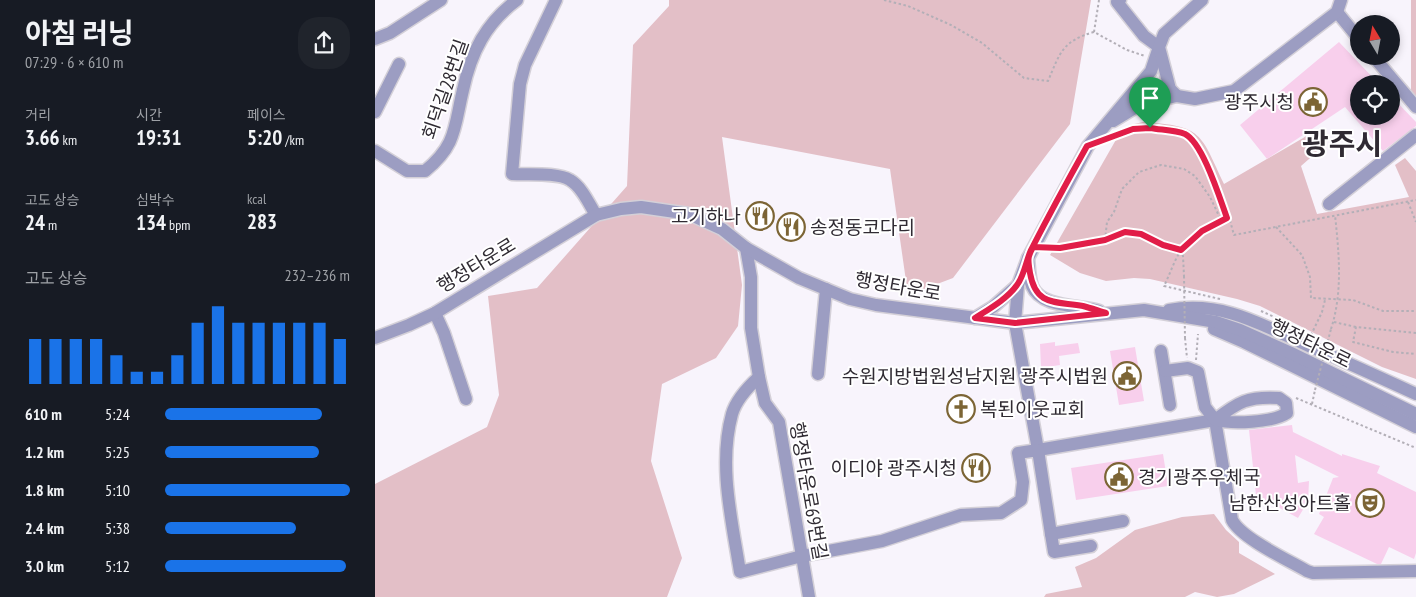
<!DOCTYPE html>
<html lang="ko">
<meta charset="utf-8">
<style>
body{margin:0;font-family:"PT Sans Narrow","Noto Sans KR",sans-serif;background:#20242c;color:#f1f3f6;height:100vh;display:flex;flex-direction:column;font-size:19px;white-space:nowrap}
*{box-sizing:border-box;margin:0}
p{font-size:16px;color:#9ea1a6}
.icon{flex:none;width:28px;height:28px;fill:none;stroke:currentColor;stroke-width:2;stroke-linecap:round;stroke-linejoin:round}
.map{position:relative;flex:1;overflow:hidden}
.panel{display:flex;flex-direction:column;background:#171b24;width:375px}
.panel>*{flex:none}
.needle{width:32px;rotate:350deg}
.tools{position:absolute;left:975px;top:15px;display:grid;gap:10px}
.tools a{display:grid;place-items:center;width:50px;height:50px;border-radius:50%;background:#171b24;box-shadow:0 2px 8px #0003;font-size:25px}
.pin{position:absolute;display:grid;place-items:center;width:42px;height:42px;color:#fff;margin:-51px -21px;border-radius:50% 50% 50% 0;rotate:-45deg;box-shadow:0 0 5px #0007}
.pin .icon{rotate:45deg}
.round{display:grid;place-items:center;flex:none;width:52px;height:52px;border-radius:20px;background:#20242c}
.headline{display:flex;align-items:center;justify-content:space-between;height:85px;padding:0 25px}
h1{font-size:28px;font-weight:700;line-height:38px}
.figures{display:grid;grid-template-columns:repeat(3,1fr);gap:8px;height:85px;padding:5px 25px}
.figures div{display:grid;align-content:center}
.figures b{font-size:21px;font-weight:700}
.figures small{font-size:14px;font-weight:400}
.figures p{font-size:14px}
.chart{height:140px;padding:10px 25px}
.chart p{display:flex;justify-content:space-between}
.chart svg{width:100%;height:90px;margin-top:5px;stroke:#1a73e8;stroke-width:6}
ul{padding:0 25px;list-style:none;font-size:16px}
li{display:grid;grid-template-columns:80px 60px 1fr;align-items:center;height:38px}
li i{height:12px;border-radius:6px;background:#1a73e8}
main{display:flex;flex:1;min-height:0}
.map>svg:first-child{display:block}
.green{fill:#e3bfc7}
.building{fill:#f8cfec}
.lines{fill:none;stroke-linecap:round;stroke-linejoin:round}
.minor-casing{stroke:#d4d0d8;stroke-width:15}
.path{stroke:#b3afb7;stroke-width:2;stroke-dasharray:2.5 2.5;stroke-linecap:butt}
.minor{stroke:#9c9dc2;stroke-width:12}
.path-bridge{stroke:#b3afb7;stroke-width:2;stroke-dasharray:2.5 2.5;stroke-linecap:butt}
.route-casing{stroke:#fff;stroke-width:10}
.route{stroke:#e11d48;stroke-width:6}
.labels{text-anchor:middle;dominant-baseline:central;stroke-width:4;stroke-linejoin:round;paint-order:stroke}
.street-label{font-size:19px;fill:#302b33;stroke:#fff}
.poi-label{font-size:19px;fill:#302b33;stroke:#fff;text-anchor:end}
.town-label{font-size:29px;font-weight:bold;fill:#302b33;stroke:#fff}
</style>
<main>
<section class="panel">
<div class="headline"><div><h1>아침 러닝</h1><p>07:29 · 6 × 610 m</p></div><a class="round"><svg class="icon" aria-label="share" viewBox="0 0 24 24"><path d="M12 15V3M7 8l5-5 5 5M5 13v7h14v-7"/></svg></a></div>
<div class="figures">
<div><p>거리</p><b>3.66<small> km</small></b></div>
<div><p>시간</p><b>19:31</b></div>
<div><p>페이스</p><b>5:20<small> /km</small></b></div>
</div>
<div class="figures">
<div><p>고도 상승</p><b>24<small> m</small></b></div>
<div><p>심박수</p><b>134<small> bpm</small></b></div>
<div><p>kcal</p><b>283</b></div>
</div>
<div class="chart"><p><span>고도 상승</span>232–236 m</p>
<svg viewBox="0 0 160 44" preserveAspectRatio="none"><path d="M5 44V22M15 44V22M25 44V22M35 44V22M45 44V30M55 44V38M65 44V38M75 44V30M85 44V14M95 44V6M105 44V14M115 44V14M125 44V14M135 44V14M145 44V14M155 44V22"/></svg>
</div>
<ul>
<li><b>610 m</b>5:24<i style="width:85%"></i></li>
<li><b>1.2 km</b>5:25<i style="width:83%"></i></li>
<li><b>1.8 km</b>5:10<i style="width:100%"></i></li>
<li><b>2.4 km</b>5:38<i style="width:71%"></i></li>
<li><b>3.0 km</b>5:12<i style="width:98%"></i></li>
</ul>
</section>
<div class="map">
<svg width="1041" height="597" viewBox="0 0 1041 597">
<rect width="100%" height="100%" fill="#f8f4fc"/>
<g class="green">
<path d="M 294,0 L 716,0 L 695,124 L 578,278 L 533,295 L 515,169 L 347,137 L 367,285 L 363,326 L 341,358 L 287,384 L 276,461 L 307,558 L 292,597 L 0,597 L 0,484 L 112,427 L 124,395 L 113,296 L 162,288 L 252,186 L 258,45 L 294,6 Z"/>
<path d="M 1036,0 L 1041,0 L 1041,97 L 1036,91 Z"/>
<path d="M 768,122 C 828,126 825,133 849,184 L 935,134 L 942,152 L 926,166 L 942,214 L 1034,197 L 1020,165 L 1030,158 L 1041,171 L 1041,379 L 1007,367 L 885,306 L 862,299 L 775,279 L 759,278 L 731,281 L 705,273 L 675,255 L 746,131 L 755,125 Z"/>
<path d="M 839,514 L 851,530 L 864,542 L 864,553 L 900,574 L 859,594 L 842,597 L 820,592 L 810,597 L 669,597 L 671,594 L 707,587 L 700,567 L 721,558 L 760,530 L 807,517 Z"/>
</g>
<g class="building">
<path d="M 964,42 L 1004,84 L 984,84 L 984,116 L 1016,116 L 1016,96 L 1041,122 L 1041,126 L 1008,151 L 970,107 L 892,159 L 865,125 Z"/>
<path d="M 680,342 L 680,346 L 703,343 L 705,353 L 684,356 L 685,365 L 666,368 L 665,344 Z"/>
<path d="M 760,347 L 769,401 L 744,405 L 735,351 Z"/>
<path d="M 917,425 L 918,432 L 967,456 L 967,454 L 1005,466 L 1002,473 L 1041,492 L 1041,553 L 1039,559 L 1014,547 L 1006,564 L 1002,564 L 939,534 L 949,517 L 944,514 L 958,478 L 964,477 L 920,455 L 923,483 L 934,481 L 933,501 L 923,518 L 881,495 L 874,430 Z"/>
<path d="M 788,454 L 793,486 L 701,500 L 696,468 Z"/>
</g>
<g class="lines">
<defs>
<g id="minor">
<path d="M 181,0 L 150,65 L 145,84 L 137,174 C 153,175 182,172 195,180 C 207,187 214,204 221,215"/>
<path d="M 745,0 L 742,2 L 769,36 L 784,47 L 776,71 L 713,146 L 653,258 L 643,285 L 640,323 L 663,450 L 840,420 L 857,520 C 866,538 913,560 932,571 L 938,573 L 1041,571"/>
<path d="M 962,12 L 984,39"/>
<path d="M 0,39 L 15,33 L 66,0"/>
<path d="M 998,56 L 1041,107"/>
<path d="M 802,96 L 795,89 L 784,47 L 789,34 L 827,0"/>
<path d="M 0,112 L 24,64"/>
<path d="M 738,121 L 766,104 L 802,96 L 820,99 L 859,91 L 962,12 L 966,0"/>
<path d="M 0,151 L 32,171 L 50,171 C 82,145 79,127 88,90 C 96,52 111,23 142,0"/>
<path d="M 954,204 L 1041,135"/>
<path d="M 371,248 L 376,277 L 376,328 L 384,377 L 390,403 L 404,422 L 434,597"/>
<path d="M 653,258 C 654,267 654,278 657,286 C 666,308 704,305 724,311"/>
<path d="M 794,310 C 848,300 889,326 936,347 C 971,362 1006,378 1041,394"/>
<path d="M 60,313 L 69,333 L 91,399"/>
<path d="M 600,318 L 618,307 L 643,285"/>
<path d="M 839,329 L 869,342 L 1041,427"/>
<path d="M 0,338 L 34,325 L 60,313 L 221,215 L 246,209 L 266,207 L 314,214 L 347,229 L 371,248 L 424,278 L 475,299 L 501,305 L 640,323 L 769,310 L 841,322 L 865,330 L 916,353 L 1041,414"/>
<path d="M 786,351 L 795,405"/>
<path d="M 790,371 L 813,368 L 823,372 L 830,407 L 840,420 C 857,424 897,423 912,413 L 911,403 L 904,398 C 873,396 863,402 840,420"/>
<path d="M 443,374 L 451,289"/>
<path d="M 384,377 C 373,387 361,400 357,414 C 343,465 357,521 365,572 L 427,556 L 507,541 L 586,515 L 626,513 L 646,500 L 648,482 L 643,453 L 663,450 L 676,534 L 748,521"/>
<path d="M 676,534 L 679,552 L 716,546"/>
</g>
</defs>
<use href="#minor" class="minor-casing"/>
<g class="path">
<path d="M 509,0 L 533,6 L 576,25 L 607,43 L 649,78 L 673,81 C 685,53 687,41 719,32 L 752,50 L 770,56"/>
<path d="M 719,32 L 724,0"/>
<path d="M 734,138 L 765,128 L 809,134 C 831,148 843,192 852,217"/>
<path d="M 1033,202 L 1041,222"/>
<path d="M 901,227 L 927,255 L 935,277 L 936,298 L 978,300 L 1008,311 L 1041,311"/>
<path d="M 730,240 L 732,222 L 739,212 L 747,189 L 764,172 L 786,165 L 809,169 L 820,176 L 835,197 L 846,220"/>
<path d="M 670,247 L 685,248 L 730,240 L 750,232 L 766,234 L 788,245 L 805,250"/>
<path d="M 806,250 L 808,256 L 809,276"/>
<path d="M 845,299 L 789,286 C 795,274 799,261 806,250 C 816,235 837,222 854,217 L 859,235 L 1041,200"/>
<path d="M 886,311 L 904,319"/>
<path d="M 959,322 L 981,327"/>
<path d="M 956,329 C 968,292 964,253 960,215"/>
<path d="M 1041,333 L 981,327 L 978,342 L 1018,352 L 1041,354"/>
<path d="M 936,335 L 947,312 L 950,300"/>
<path d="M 810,338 L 812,358"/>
<path d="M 821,360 L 823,334"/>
<path d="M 921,398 L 1041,448"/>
<path d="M 937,404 L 940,390"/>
</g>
<use href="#minor" class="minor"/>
<g class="path-bridge">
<path d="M 809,276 L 810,338"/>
<path d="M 940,390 L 956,329"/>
</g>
</g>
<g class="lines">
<defs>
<path id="route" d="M 775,128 L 758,129 L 712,146 C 693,180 674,215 656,250 C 651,261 649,276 642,285 C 632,299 614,309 600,318 L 640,323 L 731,313 C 724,311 716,308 708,306 C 681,301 661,307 655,273 C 653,260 652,258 658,247 L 685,248 L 730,240 L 750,232 L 766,234 L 788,245 L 806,250 L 827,231 L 852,218 C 845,199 828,143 810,134 C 800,130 786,130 775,128"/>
</defs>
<use href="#route" class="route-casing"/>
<use href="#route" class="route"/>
</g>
<defs>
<symbol id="civic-ring" viewBox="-11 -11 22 22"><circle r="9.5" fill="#fff" stroke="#7c6535" stroke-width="1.5"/><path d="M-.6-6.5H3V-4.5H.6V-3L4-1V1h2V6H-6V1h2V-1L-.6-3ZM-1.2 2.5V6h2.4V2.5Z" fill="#7c6535"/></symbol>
<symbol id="restaurant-ring" viewBox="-11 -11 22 22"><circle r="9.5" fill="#fff" stroke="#7c6535" stroke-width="1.5"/><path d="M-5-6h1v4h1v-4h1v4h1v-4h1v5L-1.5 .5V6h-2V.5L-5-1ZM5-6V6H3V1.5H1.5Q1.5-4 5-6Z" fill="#7c6535"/></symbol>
<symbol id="church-ring" viewBox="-11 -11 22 22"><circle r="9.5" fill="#fff" stroke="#7c6535" stroke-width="1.5"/><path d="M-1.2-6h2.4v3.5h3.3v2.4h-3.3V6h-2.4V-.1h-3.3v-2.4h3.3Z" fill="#7c6535"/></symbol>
<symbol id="theatre-ring" viewBox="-11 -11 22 22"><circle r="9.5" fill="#fff" stroke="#7c6535" stroke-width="1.5"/><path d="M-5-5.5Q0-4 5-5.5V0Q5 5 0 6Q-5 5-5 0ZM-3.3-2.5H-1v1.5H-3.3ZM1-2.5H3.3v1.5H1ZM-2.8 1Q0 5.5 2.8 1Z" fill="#7c6535"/></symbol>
</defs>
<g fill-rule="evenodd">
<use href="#civic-ring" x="922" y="86" width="32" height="32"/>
<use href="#restaurant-ring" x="369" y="200" width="32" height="32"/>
<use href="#restaurant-ring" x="400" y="211" width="32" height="32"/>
<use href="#civic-ring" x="736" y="360" width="32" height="32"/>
<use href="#church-ring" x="570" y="393" width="32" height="32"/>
<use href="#restaurant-ring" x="585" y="452" width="32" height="32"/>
<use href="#civic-ring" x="728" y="461" width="32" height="32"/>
<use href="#theatre-ring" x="979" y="487" width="32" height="32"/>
</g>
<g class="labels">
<g class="street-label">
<text transform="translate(70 89) rotate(-71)">회덕길28번길</text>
<text transform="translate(101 265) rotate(-31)">행정타운로</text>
<text transform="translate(523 286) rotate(10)">행정타운로</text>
<text transform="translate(936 343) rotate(26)">행정타운로</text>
<text transform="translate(434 491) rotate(80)">행정타운로69번길</text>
</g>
<g class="poi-label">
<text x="919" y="102">광주시청</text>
<text x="366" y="216">고기하나</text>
<text x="435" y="227" text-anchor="start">송정동코다리</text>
<text x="733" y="376">수원지방법원성남지원 광주시법원</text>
<text x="605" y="409" text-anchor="start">복된이웃교회</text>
<text x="582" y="468">이디야 광주시청</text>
<text x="763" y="477" text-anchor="start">경기광주우체국</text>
<text x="976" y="503">남한산성아트홀</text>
</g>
<g class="town-label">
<text x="967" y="143">광주시</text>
</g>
</g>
</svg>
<div class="tools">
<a><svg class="needle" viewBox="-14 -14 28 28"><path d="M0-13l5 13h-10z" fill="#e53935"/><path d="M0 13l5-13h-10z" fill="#9ea1a6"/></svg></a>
<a><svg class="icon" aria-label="locate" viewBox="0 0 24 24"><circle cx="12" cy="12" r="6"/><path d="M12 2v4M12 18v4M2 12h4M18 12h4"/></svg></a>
</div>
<div class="pin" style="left:775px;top:128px;background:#1e9e55"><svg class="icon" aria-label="arrive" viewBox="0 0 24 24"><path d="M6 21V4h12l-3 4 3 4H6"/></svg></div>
</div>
</main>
